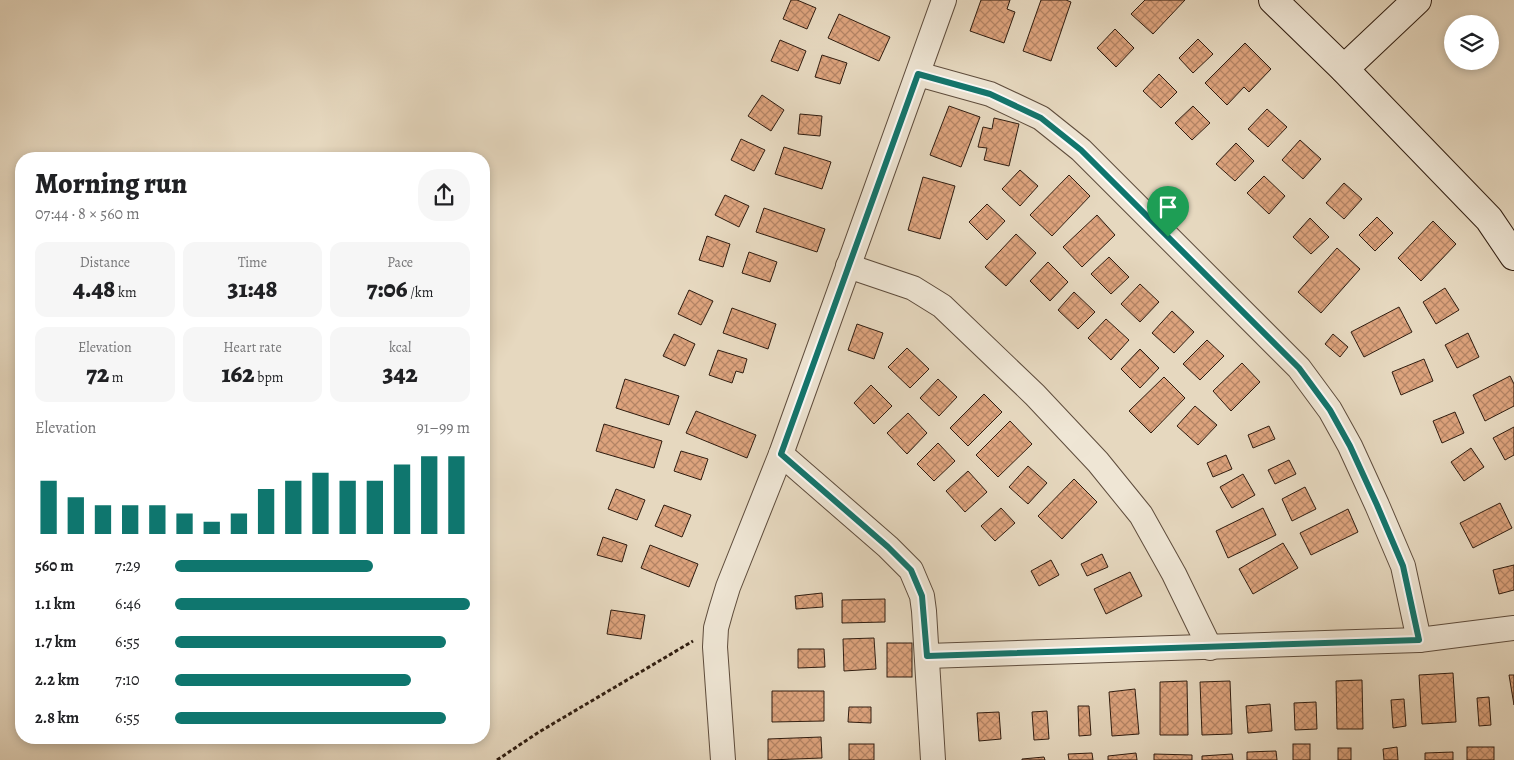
<!DOCTYPE html>
<meta charset="utf-8">
<style>
body{margin:0;font-family:Alegreya,serif;background:#f6f6f6;color:#202124;height:100vh;display:flex;flex-direction:column;font-size:19px;white-space:nowrap}
*{box-sizing:border-box;margin:0}
p{font-size:16px;color:#757577}
.icon{flex:none;width:28px;height:28px;fill:none;stroke:currentColor;stroke-width:2;stroke-linecap:round;stroke-linejoin:round}
.map{position:relative;flex:1;overflow:hidden}
.drawer{position:absolute;left:15px;top:152px;width:475px;height:592px;display:flex;flex-direction:column;background:#fff;border-radius:20px;box-shadow:0 2px 8px #0003}
.drawer>*{flex:none}
.controls{position:absolute;left:1444px;top:15px;display:grid;gap:10px}
.controls a{display:grid;place-items:center;width:55px;height:55px;border-radius:50%;background:#fff;box-shadow:0 2px 8px #0003;font-size:25px}
.pin{position:absolute;display:grid;place-items:center;width:42px;height:42px;color:#fff;margin:-51px -21px;border-radius:50% 50% 50% 0;rotate:-45deg;box-shadow:0 0 5px #0007}
.pin .icon{rotate:45deg}
.round{display:grid;place-items:center;flex:none;width:52px;height:52px;border-radius:20px;background:#f6f6f6}
.headline{display:flex;align-items:center;justify-content:space-between;height:85px;padding:0 20px}
h1{font-size:28px;font-weight:800;line-height:38px}
.stats{display:grid;grid-template-columns:repeat(3,1fr);gap:8px;height:85px;padding:5px 20px}
.stats div{display:grid;align-content:center;border-radius:12px;background:#f6f6f6;text-align:center}
.stats b{font-size:25px;font-weight:800}
.stats small{font-size:14px;font-weight:400}
.stats p{font-size:14px}
.chart{height:140px;padding:10px 20px}
.chart p{display:flex;justify-content:space-between}
.chart svg{width:100%;height:90px;margin-top:5px;stroke:#0f766e;stroke-width:6}
ul{padding:0 20px;list-style:none;font-size:16px}
li{display:grid;grid-template-columns:80px 60px 1fr;align-items:center;height:38px}
li i{height:12px;border-radius:6px;background:#0f766e}
.map>svg:first-child{display:block}
.building{fill:url(#building-cross-hatch);stroke:#301d10}
.lines{fill:none;stroke-linecap:round;stroke-linejoin:round}
.street-casing{stroke:#5e4c3c;stroke-width:26}
.secondary-casing{stroke:#301d10;stroke-width:30}
.path{stroke:#301d10;stroke-width:3;stroke-dasharray:4 2.5;stroke-linecap:butt}
.street{stroke:#efe6d5;stroke-width:24}
.secondary{stroke:#efe6d5;stroke-width:28}
.route-casing{stroke:#fff;stroke-width:10}
.route{stroke:#0f766e;stroke-width:6}
</style>
<div class="map">
<svg width="1514" height="760" viewBox="0 0 1514 760">
<defs>
<pattern id="building-cross-hatch" width="8" height="8" patternUnits="userSpaceOnUse" patternTransform="scale(1.25)"><rect width="8" height="8" fill="#dda37d"/><path d="M0 0l8 8M0 8l8-8" fill="none" stroke="#b48465"/></pattern>
</defs>
<rect width="100%" height="100%" fill="#e6d8bf"/>
<filter id="stains"><feTurbulence type="fractalNoise" baseFrequency=".004" numOctaves="4"/><feColorMatrix values="0 0 0 0 .2 0 0 0 0 .09 0 0 0 0 .02 0 0 0 .5 -.17"/></filter>
<radialGradient id="worn" r=".72"><stop offset=".6" stop-color="#630" stop-opacity="0"/><stop offset="1" stop-color="#630" stop-opacity=".3"/></radialGradient>
<g class="building">
<path d="M 791,0 L 797,0 L 816,8 L 807,29 L 783,19 Z"/>
<path d="M 981,0 L 1010,0 L 1007,9 L 1015,12 L 1004,43 L 970,31 Z"/>
<path d="M 1041,0 L 1066,0 L 1071,2 L 1051,61 L 1023,51 Z"/>
<path d="M 1145,0 L 1185,0 L 1153,34 L 1131,14 Z"/>
<path d="M 839,14 L 890,37 L 879,61 L 828,38 Z"/>
<path d="M 1115,29 L 1134,48 L 1116,67 L 1097,48 Z"/>
<path d="M 1198,39 L 1213,54 L 1193,73 L 1179,58 Z"/>
<path d="M 780,40 L 806,51 L 798,71 L 771,61 Z"/>
<path d="M 1245,43 L 1271,69 L 1249,92 L 1244,87 L 1227,105 L 1205,83 Z"/>
<path d="M 822,55 L 847,63 L 840,84 L 815,77 Z"/>
<path d="M 1159,74 L 1177,92 L 1161,108 L 1143,91 Z"/>
<path d="M 762,95 L 784,110 L 771,131 L 748,116 Z"/>
<path d="M 949,106 L 980,117 L 961,167 L 930,155 Z"/>
<path d="M 1193,106 L 1210,123 L 1192,140 L 1175,123 Z"/>
<path d="M 1267,109 L 1287,127 L 1268,147 L 1248,129 Z"/>
<path d="M 800,114 L 822,116 L 820,136 L 798,134 Z"/>
<path d="M 994,118 L 1019,124 L 1009,166 L 984,160 L 987,148 L 978,147 L 983,127 L 992,129 Z"/>
<path d="M 741,139 L 765,150 L 754,171 L 731,160 Z"/>
<path d="M 1300,140 L 1321,159 L 1303,179 L 1282,160 Z"/>
<path d="M 1236,143 L 1254,161 L 1235,181 L 1216,164 Z"/>
<path d="M 784,147 L 831,162 L 822,189 L 775,174 Z"/>
<path d="M 1020,170 L 1038,186 L 1020,206 L 1002,189 Z"/>
<path d="M 1069,175 L 1090,196 L 1052,236 L 1030,215 Z"/>
<path d="M 1264,176 L 1285,196 L 1269,214 L 1247,193 Z"/>
<path d="M 923,177 L 955,186 L 940,239 L 908,230 Z"/>
<path d="M 1344,183 L 1362,199 L 1344,219 L 1326,203 Z"/>
<path d="M 725,195 L 749,206 L 739,227 L 715,215 Z"/>
<path d="M 987,204 L 1005,221 L 987,240 L 969,222 Z"/>
<path d="M 764,208 L 825,229 L 817,252 L 756,232 Z"/>
<path d="M 1097,215 L 1115,235 L 1082,267 L 1063,247 Z"/>
<path d="M 1377,217 L 1393,233 L 1375,251 L 1359,235 Z"/>
<path d="M 1310,218 L 1329,237 L 1311,254 L 1293,237 Z"/>
<path d="M 1433,221 L 1456,244 L 1421,281 L 1398,258 Z"/>
<path d="M 1016,234 L 1036,253 L 1006,286 L 985,267 Z"/>
<path d="M 707,236 L 730,244 L 723,267 L 699,260 Z"/>
<path d="M 1337,248 L 1360,269 L 1321,313 L 1298,292 Z"/>
<path d="M 749,252 L 777,262 L 770,282 L 742,273 Z"/>
<path d="M 1109,257 L 1129,277 L 1111,294 L 1091,274 Z"/>
<path d="M 1048,262 L 1068,282 L 1050,301 L 1030,281 Z"/>
<path d="M 1140,284 L 1159,302 L 1140,322 L 1121,304 Z"/>
<path d="M 1445,288 L 1459,310 L 1436,324 L 1423,302 Z"/>
<path d="M 689,290 L 713,301 L 701,325 L 678,314 Z"/>
<path d="M 1074,292 L 1095,312 L 1078,329 L 1058,310 Z"/>
<path d="M 1399,307 L 1412,332 L 1364,357 L 1351,332 Z"/>
<path d="M 732,308 L 776,324 L 768,349 L 723,333 Z"/>
<path d="M 1172,311 L 1194,332 L 1174,353 L 1152,333 Z"/>
<path d="M 1106,319 L 1129,340 L 1111,360 L 1088,338 Z"/>
<path d="M 857,324 L 883,333 L 874,359 L 848,350 Z"/>
<path d="M 1468,333 L 1479,357 L 1457,368 L 1445,345 Z"/>
<path d="M 674,334 L 695,344 L 685,366 L 663,356 Z"/>
<path d="M 1333,334 L 1348,347 L 1340,357 L 1325,344 Z"/>
<path d="M 1207,340 L 1224,356 L 1200,380 L 1183,364 Z"/>
<path d="M 907,348 L 929,369 L 910,388 L 888,367 Z"/>
<path d="M 1140,349 L 1159,368 L 1140,388 L 1121,369 Z"/>
<path d="M 718,350 L 747,359 L 743,373 L 736,371 L 732,383 L 709,375 Z"/>
<path d="M 1424,359 L 1433,381 L 1401,395 L 1392,372 Z"/>
<path d="M 1242,363 L 1260,382 L 1231,411 L 1213,391 Z"/>
<path d="M 1510,376 L 1514,384 L 1514,406 L 1485,421 L 1473,395 Z"/>
<path d="M 1164,377 L 1185,398 L 1151,433 L 1129,411 Z"/>
<path d="M 625,379 L 679,396 L 669,425 L 616,408 Z"/>
<path d="M 938,379 L 957,397 L 939,416 L 920,398 Z"/>
<path d="M 871,385 L 892,406 L 874,424 L 854,403 Z"/>
<path d="M 984,394 L 1002,412 L 968,446 L 950,428 Z"/>
<path d="M 1195,406 L 1217,425 L 1198,445 L 1177,426 Z"/>
<path d="M 696,411 L 756,435 L 747,458 L 686,433 Z"/>
<path d="M 1455,412 L 1464,433 L 1442,443 L 1433,421 Z"/>
<path d="M 908,413 L 927,433 L 907,454 L 887,433 Z"/>
<path d="M 1010,421 L 1032,444 L 998,477 L 976,455 Z"/>
<path d="M 604,424 L 662,441 L 654,468 L 596,451 Z"/>
<path d="M 1269,426 L 1275,439 L 1253,448 L 1248,435 Z"/>
<path d="M 1514,427 L 1514,455 L 1505,460 L 1493,438 Z"/>
<path d="M 938,443 L 955,461 L 934,481 L 917,464 Z"/>
<path d="M 1471,448 L 1484,467 L 1464,481 L 1451,462 Z"/>
<path d="M 681,451 L 708,459 L 701,480 L 674,471 Z"/>
<path d="M 1226,455 L 1232,469 L 1213,477 L 1207,463 Z"/>
<path d="M 1289,460 L 1296,474 L 1275,484 L 1268,470 Z"/>
<path d="M 1028,466 L 1047,483 L 1028,504 L 1009,487 Z"/>
<path d="M 968,471 L 987,492 L 965,512 L 946,491 Z"/>
<path d="M 1243,474 L 1255,495 L 1232,508 L 1220,487 Z"/>
<path d="M 1074,479 L 1097,502 L 1062,539 L 1038,516 Z"/>
<path d="M 1305,487 L 1316,509 L 1292,521 L 1282,499 Z"/>
<path d="M 616,489 L 645,500 L 637,520 L 608,509 Z"/>
<path d="M 1500,503 L 1512,528 L 1473,548 L 1460,523 Z"/>
<path d="M 664,505 L 691,515 L 682,537 L 655,526 Z"/>
<path d="M 1001,508 L 1015,523 L 995,541 L 981,526 Z"/>
<path d="M 1263,508 L 1276,535 L 1228,558 L 1216,531 Z"/>
<path d="M 1348,509 L 1358,532 L 1311,555 L 1300,533 Z"/>
<path d="M 603,537 L 627,545 L 622,562 L 597,555 Z"/>
<path d="M 1283,543 L 1298,568 L 1253,594 L 1239,569 Z"/>
<path d="M 650,545 L 698,564 L 689,587 L 641,568 Z"/>
<path d="M 1102,554 L 1108,567 L 1087,576 L 1081,564 Z"/>
<path d="M 1051,560 L 1059,575 L 1039,586 L 1031,571 Z"/>
<path d="M 1514,565 L 1514,590 L 1499,594 L 1493,570 Z"/>
<path d="M 1130,572 L 1142,596 L 1106,614 L 1094,589 Z"/>
<path d="M 822,593 L 823,607 L 796,609 L 795,596 Z"/>
<path d="M 885,599 L 885,622 L 842,623 L 842,600 Z"/>
<path d="M 611,610 L 645,615 L 641,639 L 607,634 Z"/>
<path d="M 874,638 L 876,669 L 844,671 L 843,639 Z"/>
<rect x="887" y="643" width="25" height="34"/>
<path d="M 798,649 L 824,649 L 825,667 L 798,668 Z"/>
<path d="M 1453,673 L 1456,722 L 1422,724 L 1419,675 Z"/>
<path d="M 1509,675 L 1514,675 L 1514,705 Z"/>
<path d="M 1362,680 L 1363,729 L 1337,729 L 1336,681 Z"/>
<path d="M 1187,681 L 1188,735 L 1160,735 L 1160,682 Z"/>
<path d="M 1230,681 L 1232,734 L 1202,735 L 1200,682 Z"/>
<path d="M 1135,689 L 1139,734 L 1112,736 L 1109,692 Z"/>
<path d="M 772,691 L 824,691 L 824,721 L 772,722 Z"/>
<path d="M 1489,697 L 1491,725 L 1479,726 L 1477,698 Z"/>
<path d="M 1404,699 L 1406,726 L 1393,728 L 1391,700 Z"/>
<path d="M 1316,702 L 1317,729 L 1295,730 L 1294,703 Z"/>
<path d="M 1270,704 L 1272,731 L 1248,733 L 1246,706 Z"/>
<path d="M 1078,706 L 1089,706 L 1091,735 L 1079,736 Z"/>
<path d="M 849,707 L 871,707 L 871,723 L 848,722 Z"/>
<path d="M 1047,711 L 1049,739 L 1034,740 L 1032,712 Z"/>
<path d="M 999,712 L 1001,739 L 979,741 L 977,713 Z"/>
<path d="M 821,737 L 822,758 L 768,760 L 768,739 Z"/>
<rect x="849" y="744" width="25" height="16"/>
<rect x="1293" y="744" width="17" height="16"/>
<path d="M 1397,747 L 1398,760 L 1384,760 L 1383,749 Z"/>
<rect x="1467" y="747" width="27" height="13"/>
<rect x="1338" y="748" width="13" height="12"/>
<path d="M 1276,751 L 1277,760 L 1247,760 L 1247,752 Z"/>
<path d="M 1453,752 L 1453,760 L 1425,760 L 1425,753 Z"/>
<path d="M 1092,753 L 1093,760 L 1069,760 L 1068,754 Z"/>
<path d="M 1136,753 L 1137,760 L 1108,760 L 1108,756 Z"/>
<path d="M 1154,754 L 1192,755 L 1192,760 L 1154,760 Z"/>
<path d="M 1232,754 L 1233,760 L 1202,760 L 1202,756 Z"/>
<path d="M 1044,757 L 1045,760 L 1022,760 L 1022,759 Z"/>
</g>
<g class="lines">
<defs>
<g id="street">
<path d="M 918,74 L 990,94 L 1041,118 L 1081,150 L 1299,368 L 1330,410 L 1350,446 L 1377,505 L 1403,566 L 1419,640"/>
<path d="M 848,266 L 913,288 L 942,306 L 1035,395 L 1098,462 L 1141,515 L 1174,574 L 1210,648"/>
<path d="M 781,454 L 888,547 L 911,570 L 922,596 L 924,611 L 933,760"/>
<path d="M 927,656 L 1419,640 L 1514,628"/>
<path d="M 723,760 L 715,647 L 716,628 L 721,610 L 728,587 L 781,454 L 944,0"/>
</g>
<g id="secondary">
<path d="M 1273,0 L 1344,69 L 1489,219 L 1514,256"/>
<path d="M 1344,69 L 1417,0"/>
</g>
</defs>
<use href="#street" class="street-casing"/>
<use href="#secondary" class="secondary-casing"/>
<path class="path" d="M 497,760 L 539,732 L 693,641"/>
<use href="#street" class="street"/>
<use href="#secondary" class="secondary"/>
</g>
<g class="lines">
<defs>
<path id="route" d="M 918,74 L 990,94 L 1041,118 L 1081,150 L 1299,368 L 1330,410 L 1350,446 L 1377,505 L 1403,566 L 1419,640 L 927,656 L 922,596 L 911,570 L 888,547 L 781,454 Z"/>
</defs>
<use href="#route" class="route-casing"/>
<use href="#route" class="route"/>
</g>
<rect width="100%" height="100%" filter="url(#stains)"/>
<rect width="100%" height="100%" fill="url(#worn)"/>
</svg>
<div class="controls">
<a><svg class="icon" aria-label="layers" viewBox="0 0 24 24"><path d="M12 4l9 5-9 5-9-5zM3 14l9 5 9-5"/></svg></a>
</div>
<div class="pin" style="left:1168px;top:237px;background:#1e9e55"><svg class="icon" aria-label="arrive" viewBox="0 0 24 24"><path d="M6 21V4h12l-3 4 3 4H6"/></svg></div>
<section class="drawer">
<div class="headline"><div><h1>Morning run</h1><p>07:44 · 8 × 560 m</p></div><a class="round"><svg class="icon" aria-label="share" viewBox="0 0 24 24"><path d="M12 15V3M7 8l5-5 5 5M5 13v7h14v-7"/></svg></a></div>
<div class="stats">
<div><p>Distance</p><b>4.48<small> km</small></b></div>
<div><p>Time</p><b>31:48</b></div>
<div><p>Pace</p><b>7:06<small> /km</small></b></div>
</div>
<div class="stats">
<div><p>Elevation</p><b>72<small> m</small></b></div>
<div><p>Heart rate</p><b>162<small> bpm</small></b></div>
<div><p>kcal</p><b>342</b></div>
</div>
<div class="chart"><p><span>Elevation</span>91–99 m</p>
<svg viewBox="0 0 160 44" preserveAspectRatio="none"><path d="M5 44V18M15 44V26M25 44V30M35 44V30M45 44V30M55 44V34M65 44V38M75 44V34M85 44V22M95 44V18M105 44V14M115 44V18M125 44V18M135 44V10M145 44V6M155 44V6"/></svg>
</div>
<ul>
<li><b>560 m</b>7:29<i style="width:67%"></i></li>
<li><b>1.1 km</b>6:46<i style="width:100%"></i></li>
<li><b>1.7 km</b>6:55<i style="width:92%"></i></li>
<li><b>2.2 km</b>7:10<i style="width:80%"></i></li>
<li><b>2.8 km</b>6:55<i style="width:92%"></i></li>
</ul>
</section>
</div>
